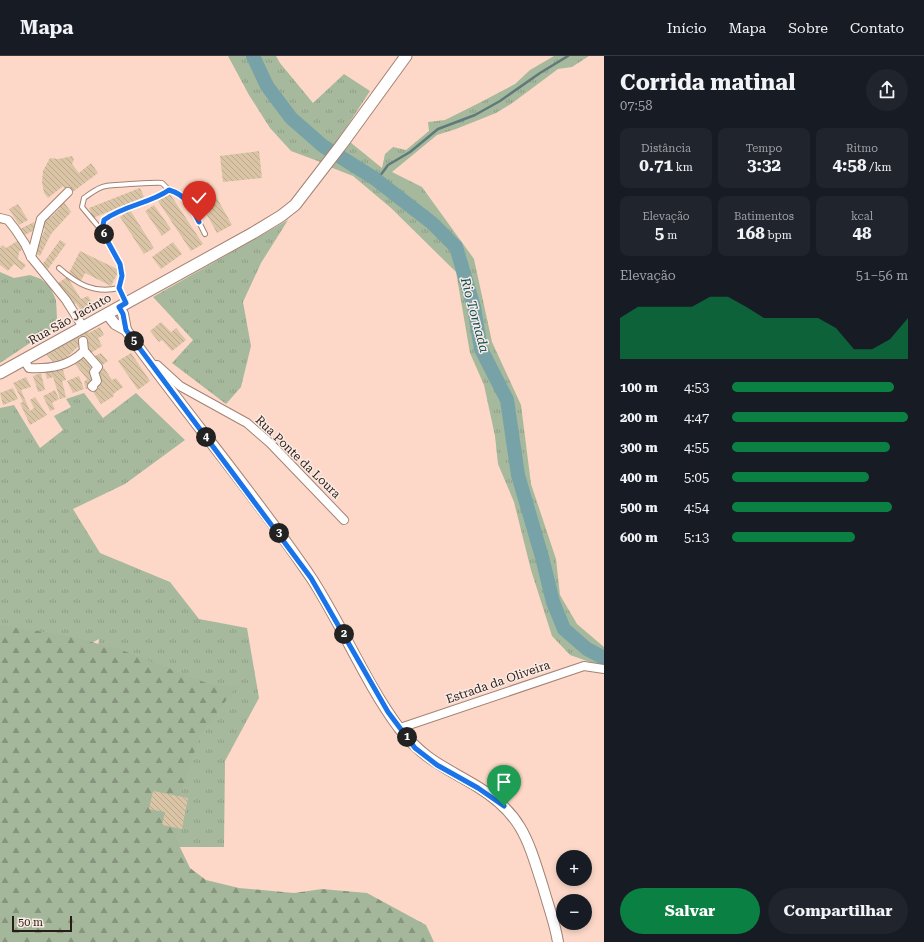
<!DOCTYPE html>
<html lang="pt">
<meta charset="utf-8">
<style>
body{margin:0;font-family:"Roboto Serif",serif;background:#20242c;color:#f1f3f6;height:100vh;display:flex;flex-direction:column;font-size:15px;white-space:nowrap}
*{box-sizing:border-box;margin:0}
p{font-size:13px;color:#9ea1a6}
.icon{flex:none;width:22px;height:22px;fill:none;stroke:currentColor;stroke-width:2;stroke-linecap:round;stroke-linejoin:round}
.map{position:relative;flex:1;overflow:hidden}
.panel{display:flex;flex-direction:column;background:#171b24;width:320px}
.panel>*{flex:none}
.fabs{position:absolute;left:556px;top:794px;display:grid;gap:8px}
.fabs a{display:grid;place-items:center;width:36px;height:36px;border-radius:50%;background:#171b24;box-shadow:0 2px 6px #0003;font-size:20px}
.scale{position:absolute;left:12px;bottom:10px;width:60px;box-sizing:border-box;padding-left:4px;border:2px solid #291c16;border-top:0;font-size:11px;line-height:14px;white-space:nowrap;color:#291c16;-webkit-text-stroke:3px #faebe4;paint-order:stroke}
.pin{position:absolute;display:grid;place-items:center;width:34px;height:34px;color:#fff;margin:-41px -17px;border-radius:50% 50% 50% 0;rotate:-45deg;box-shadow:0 0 4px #0007}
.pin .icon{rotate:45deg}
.km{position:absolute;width:20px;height:20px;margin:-10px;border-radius:50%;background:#222;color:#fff;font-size:11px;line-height:20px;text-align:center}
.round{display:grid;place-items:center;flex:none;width:42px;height:42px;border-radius:21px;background:#20242c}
.overview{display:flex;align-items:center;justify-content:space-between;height:68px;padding:0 16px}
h1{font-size:22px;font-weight:700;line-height:30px}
.stats{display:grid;grid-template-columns:repeat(3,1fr);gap:6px;height:68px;padding:4px 16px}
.stats div{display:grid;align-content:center;border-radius:8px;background:#20242c;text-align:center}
.stats b{font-size:17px;font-weight:700}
.stats small{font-size:11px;font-weight:400}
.stats p{font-size:11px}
.chart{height:112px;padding:8px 16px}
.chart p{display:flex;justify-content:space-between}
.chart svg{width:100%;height:72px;margin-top:4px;fill:#0b8043;opacity:.7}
.primary-button{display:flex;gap:8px;margin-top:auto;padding:8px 16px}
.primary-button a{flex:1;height:46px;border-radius:24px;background:#0b8043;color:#fff;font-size:16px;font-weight:700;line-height:46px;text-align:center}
.primary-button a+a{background:#20242c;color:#f1f3f6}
ul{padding:0 16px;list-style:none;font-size:13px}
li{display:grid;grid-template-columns:64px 48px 1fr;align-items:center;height:30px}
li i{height:10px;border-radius:5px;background:#0b8043}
header{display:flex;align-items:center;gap:24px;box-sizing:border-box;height:56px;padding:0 20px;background:#171b24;border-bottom:1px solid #363941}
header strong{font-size:19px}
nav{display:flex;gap:22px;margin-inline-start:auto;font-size:14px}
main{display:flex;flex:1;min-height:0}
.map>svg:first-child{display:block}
.grass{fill:url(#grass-tufts)}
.forest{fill:url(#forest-firs)}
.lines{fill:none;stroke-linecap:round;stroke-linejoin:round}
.stream{stroke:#607a7c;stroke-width:2.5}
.river{stroke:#77a2a8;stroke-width:14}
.building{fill:url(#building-back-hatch)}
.service-casing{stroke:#a48273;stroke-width:6}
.minor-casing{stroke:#a48273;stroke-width:10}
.tertiary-casing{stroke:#a48273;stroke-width:12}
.secondary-casing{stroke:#a48273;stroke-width:13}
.service{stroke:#fff;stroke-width:4}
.minor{stroke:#fff;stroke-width:8}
.tertiary{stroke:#fff;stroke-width:10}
.secondary{stroke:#fff;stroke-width:11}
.route-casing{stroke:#fff;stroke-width:8}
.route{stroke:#1a73e8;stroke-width:5}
.labels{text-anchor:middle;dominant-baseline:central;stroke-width:3;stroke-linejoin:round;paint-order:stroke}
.street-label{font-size:12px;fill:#291c16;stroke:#faebe4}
.water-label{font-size:13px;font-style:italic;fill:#0f4f56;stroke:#faebe4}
</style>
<header>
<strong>Mapa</strong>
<nav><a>Início</a><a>Mapa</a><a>Sobre</a><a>Contato</a></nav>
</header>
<main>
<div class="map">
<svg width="604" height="886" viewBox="0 0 604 886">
<defs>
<pattern id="grass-tufts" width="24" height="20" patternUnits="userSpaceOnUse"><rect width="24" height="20" fill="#a6b99c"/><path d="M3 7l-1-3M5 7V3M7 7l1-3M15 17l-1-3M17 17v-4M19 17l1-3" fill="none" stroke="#8f9e86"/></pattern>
<pattern id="forest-firs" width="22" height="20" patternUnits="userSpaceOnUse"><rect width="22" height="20" fill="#a4b79a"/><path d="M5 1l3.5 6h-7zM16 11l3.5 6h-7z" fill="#86947d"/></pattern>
<pattern id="building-back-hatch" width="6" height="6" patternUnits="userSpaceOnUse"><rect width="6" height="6" fill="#dac4a6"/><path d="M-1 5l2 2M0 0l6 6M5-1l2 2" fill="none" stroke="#bba88e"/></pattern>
</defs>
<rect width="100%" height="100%" fill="#fdd8c8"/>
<g class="grass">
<path d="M 228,0 L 276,0 L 280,7 L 313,47 L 344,18 L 370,35 L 323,107 L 291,95 L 270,72 L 249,39 Z"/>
<path d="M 554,0 L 589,0 L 572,11 L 558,13 L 511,48 L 496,57 L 456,73 L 437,79 L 392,116 L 422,131 L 474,203 L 492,286 L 521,349 L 531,428 L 556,503 L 560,539 L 577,568 L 604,591 L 604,611 L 570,599 L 552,580 L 531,514 L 514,446 L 498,408 L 495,380 L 484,329 L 470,297 L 456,216 L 391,152 L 353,120 L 330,111 L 350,86 L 382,112 L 385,98 L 393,91 L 406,94 L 429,75 L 428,66 L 445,64 L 479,47 L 515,28 L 530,14 Z"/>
<path d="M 288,164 L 261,207 L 243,246 L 251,290 L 241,331 L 226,348 L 172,307 L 193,284 L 153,241 Z"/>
<path d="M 0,216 L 14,222 L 30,219 L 41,223 L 50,231 L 56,244 L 57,262 L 51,273 L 0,307 Z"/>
<path d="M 84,337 L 103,362 L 136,337 L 185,384 L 125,428 L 73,453 L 100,497 L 170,526 L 199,563 L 247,572 L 259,642 L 225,705 L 224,791 L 143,791 L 80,783 L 99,583 L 41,614 L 0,622 L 0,352 L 14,349 L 40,392 L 63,374 L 54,360 L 71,351 L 66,343 Z"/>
</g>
<path class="forest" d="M 0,569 L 68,580 L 119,593 L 209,628 L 236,631 L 200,679 L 179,744 L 176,783 L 190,812 L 206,824 L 239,832 L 294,837 L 322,833 L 367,837 L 426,869 L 434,886 L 0,886 Z"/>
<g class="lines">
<path class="stream" d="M 377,124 L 388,109 L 410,96 L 438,73 L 475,59 L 500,45 L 540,17 L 568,0"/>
<path class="river" d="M 253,0 L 267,30 L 291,62 L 323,90 L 374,122 L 432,167 L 456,191 L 474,251 L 481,293 L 507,344 L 518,419 L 542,501 L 553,546 L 564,573 L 587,593 L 604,602"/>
</g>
<g class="building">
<path d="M 259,95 L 262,122 L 223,126 L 220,100 Z"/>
<path d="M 72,100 L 74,104 L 72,108 L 79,117 L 91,107 L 98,117 L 70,138 L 63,130 L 48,142 L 44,137 L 42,126 L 43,115 L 50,102 L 59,103 Z"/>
<path d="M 208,126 L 232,169 L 217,177 L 193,134 Z"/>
<path d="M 140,132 L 144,141 L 93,162 L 89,152 Z"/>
<path d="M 170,138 L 203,188 L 191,195 L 158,145 Z"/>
<path d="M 64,146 L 71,156 L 51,178 L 40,200 L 35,197 L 45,173 L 41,170 L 49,159 L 51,161 L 60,152 L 59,147 Z"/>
<path d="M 18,148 L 28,164 L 19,169 L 9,153 Z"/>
<path d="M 154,149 L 171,173 L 162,180 L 145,155 Z"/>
<path d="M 130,154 L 154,192 L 144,198 L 120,161 Z"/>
<path d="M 34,166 L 36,173 L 23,180 L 20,173 Z"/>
<path d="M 19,184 L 24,192 L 19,196 L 18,203 L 26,209 L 22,214 L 14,208 L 8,215 L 0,209 L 0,192 L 2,189 L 6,192 Z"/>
<path d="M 60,184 L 66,188 L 48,213 L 42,209 Z"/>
<path d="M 173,186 L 182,198 L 161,213 L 152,201 Z"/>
<path d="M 80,195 L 119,214 L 111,230 L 85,217 L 81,225 L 68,219 Z"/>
<path d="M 67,221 L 81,243 L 88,240 L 94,250 L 83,257 L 76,247 L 73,249 L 58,227 Z"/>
<path d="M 161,266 L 171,276 L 176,272 L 186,284 L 172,295 L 162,284 L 159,286 L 150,275 Z"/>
<path d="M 100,271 L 104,279 L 98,282 L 102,290 L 91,297 L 80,277 L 87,273 L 89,277 Z"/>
<path d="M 77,279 L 82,287 L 66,302 L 56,309 L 45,297 L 62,289 Z"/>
<path d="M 101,297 L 108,305 L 102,309 L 93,301 Z"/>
<path d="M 131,297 L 150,325 L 138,334 L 118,305 Z"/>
<path d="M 84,300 L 92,310 L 90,313 L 96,322 L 89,327 L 90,332 L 86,333 L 84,326 L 87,323 L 75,308 Z"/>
<path d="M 62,311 L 66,324 L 62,325 L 66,341 L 60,343 L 53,321 L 47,323 L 45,316 Z"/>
<path d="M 104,312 L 112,324 L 116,322 L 123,331 L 113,338 L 114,340 L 101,348 L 91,333 L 101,327 L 95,318 Z"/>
<path d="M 41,317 L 45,334 L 38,336 L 33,320 Z"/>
<path d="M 79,320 L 84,333 L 73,337 L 67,325 Z"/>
<path d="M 26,321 L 31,331 L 21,334 L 30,355 L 34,352 L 30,344 L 35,341 L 47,359 L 30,369 L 20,347 L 23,346 L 22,344 L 13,327 Z"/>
<path d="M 13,332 L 18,343 L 3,349 L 0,337 Z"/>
<path d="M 55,334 L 59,343 L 52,347 L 55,353 L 50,355 L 43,340 Z"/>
<path d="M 153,735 L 188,742 L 182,773 L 162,769 L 165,756 L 149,753 Z"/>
</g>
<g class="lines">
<defs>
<g id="service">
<path d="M 102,175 L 82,151 L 84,142 C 90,138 98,131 106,130 C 112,129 159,126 162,127 C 164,129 167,132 169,134"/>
<path d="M 59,212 C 77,228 94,238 119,232"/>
<path d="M 126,247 L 119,232 L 122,220 L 120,209 L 102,175 L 105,164 C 124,149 149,148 169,134 C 190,140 195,159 205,178"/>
</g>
<g id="minor">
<path d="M 0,162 L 8,164 L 15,173 L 25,188 L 31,201 L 66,244 L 83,271"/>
<path d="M 31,201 L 41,163 L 68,136"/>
<path d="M 84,295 L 98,311 L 94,316 L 97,325 L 92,330 L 93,331"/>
<path d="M 24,304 L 29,312 C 51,313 69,310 84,295 L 83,285"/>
<path d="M 152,310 L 157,309 L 180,330 L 247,367 L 270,387 L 344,464"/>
<path d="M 400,672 L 584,610 L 604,613"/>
</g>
<g id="tertiary">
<path d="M 119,251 L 123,258 L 126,274"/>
<path d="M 107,258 L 115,268 L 126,274 C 186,358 254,437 312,523 C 343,571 365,626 399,672 C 424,704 445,711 478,731 C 522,758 528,784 543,831 C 548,849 555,867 558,886"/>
</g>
<path id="secondary" d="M 0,317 L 253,177 L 281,160 L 295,149 L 342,88 L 406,0"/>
</defs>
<use href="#service" class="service-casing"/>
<use href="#minor" class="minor-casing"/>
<use href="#tertiary" class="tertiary-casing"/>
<use href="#secondary" class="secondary-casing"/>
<use href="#service" class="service"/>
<use href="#minor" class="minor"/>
<use href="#tertiary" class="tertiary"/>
<use href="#secondary" class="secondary"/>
</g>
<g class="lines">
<defs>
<path id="route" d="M 199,166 C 191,150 186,139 169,134 C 149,148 124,149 104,164 L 102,175 L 120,208 L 122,220 L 119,232 L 126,247 L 119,251 L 123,258 L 126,274 L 311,522 L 388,656 L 415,692 L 437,709 L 478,732 L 504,750"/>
</defs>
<use href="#route" class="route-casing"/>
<use href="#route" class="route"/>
</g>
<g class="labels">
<g class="street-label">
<text transform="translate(70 263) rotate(-29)">Rua São Jacinto</text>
<text transform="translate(298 401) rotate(44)">Rua Ponte da Loura</text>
<text transform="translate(498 626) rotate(-19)">Estrada da Oliveira</text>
</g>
<g class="water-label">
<text transform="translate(475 259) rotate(75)">Rio Tornada</text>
</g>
</g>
</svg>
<div class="fabs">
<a>+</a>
<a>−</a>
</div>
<div class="scale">50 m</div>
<div class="pin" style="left:504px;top:750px;background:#1e9e55"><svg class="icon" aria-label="arrive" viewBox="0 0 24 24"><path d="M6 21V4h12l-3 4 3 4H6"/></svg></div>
<div class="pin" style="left:199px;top:166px;background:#d93025"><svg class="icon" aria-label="check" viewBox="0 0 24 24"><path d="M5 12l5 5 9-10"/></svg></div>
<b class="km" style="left:407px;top:681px">1</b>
<b class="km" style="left:344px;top:578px">2</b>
<b class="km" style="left:279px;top:477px">3</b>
<b class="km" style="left:206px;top:381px">4</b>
<b class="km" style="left:134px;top:285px">5</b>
<b class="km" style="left:104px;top:178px">6</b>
</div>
<section class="panel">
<div class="overview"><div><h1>Corrida matinal</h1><p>07:58</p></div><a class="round"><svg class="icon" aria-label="share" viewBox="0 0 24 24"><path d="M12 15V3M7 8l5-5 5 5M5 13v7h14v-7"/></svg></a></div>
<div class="stats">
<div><p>Distância</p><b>0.71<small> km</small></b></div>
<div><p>Tempo</p><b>3:32</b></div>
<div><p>Ritmo</p><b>4:58<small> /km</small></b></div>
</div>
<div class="stats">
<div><p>Elevação</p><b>5<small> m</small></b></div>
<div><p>Batimentos</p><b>168<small> bpm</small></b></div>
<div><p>kcal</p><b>48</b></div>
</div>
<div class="chart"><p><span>Elevação</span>51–56 m</p>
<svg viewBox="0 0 160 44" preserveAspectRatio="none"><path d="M0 44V19L10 12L20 12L30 12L40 12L50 6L60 6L70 12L80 19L90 19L100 19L110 19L120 25L130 38L140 38L150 32L160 19V44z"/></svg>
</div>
<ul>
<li><b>100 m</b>4:53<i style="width:92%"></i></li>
<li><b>200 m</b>4:47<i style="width:100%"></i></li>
<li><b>300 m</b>4:55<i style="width:90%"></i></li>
<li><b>400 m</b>5:05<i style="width:78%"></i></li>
<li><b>500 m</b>4:54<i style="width:91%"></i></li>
<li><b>600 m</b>5:13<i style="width:70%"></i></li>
</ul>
<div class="primary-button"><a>Salvar</a><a>Compartilhar</a></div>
</section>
</main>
